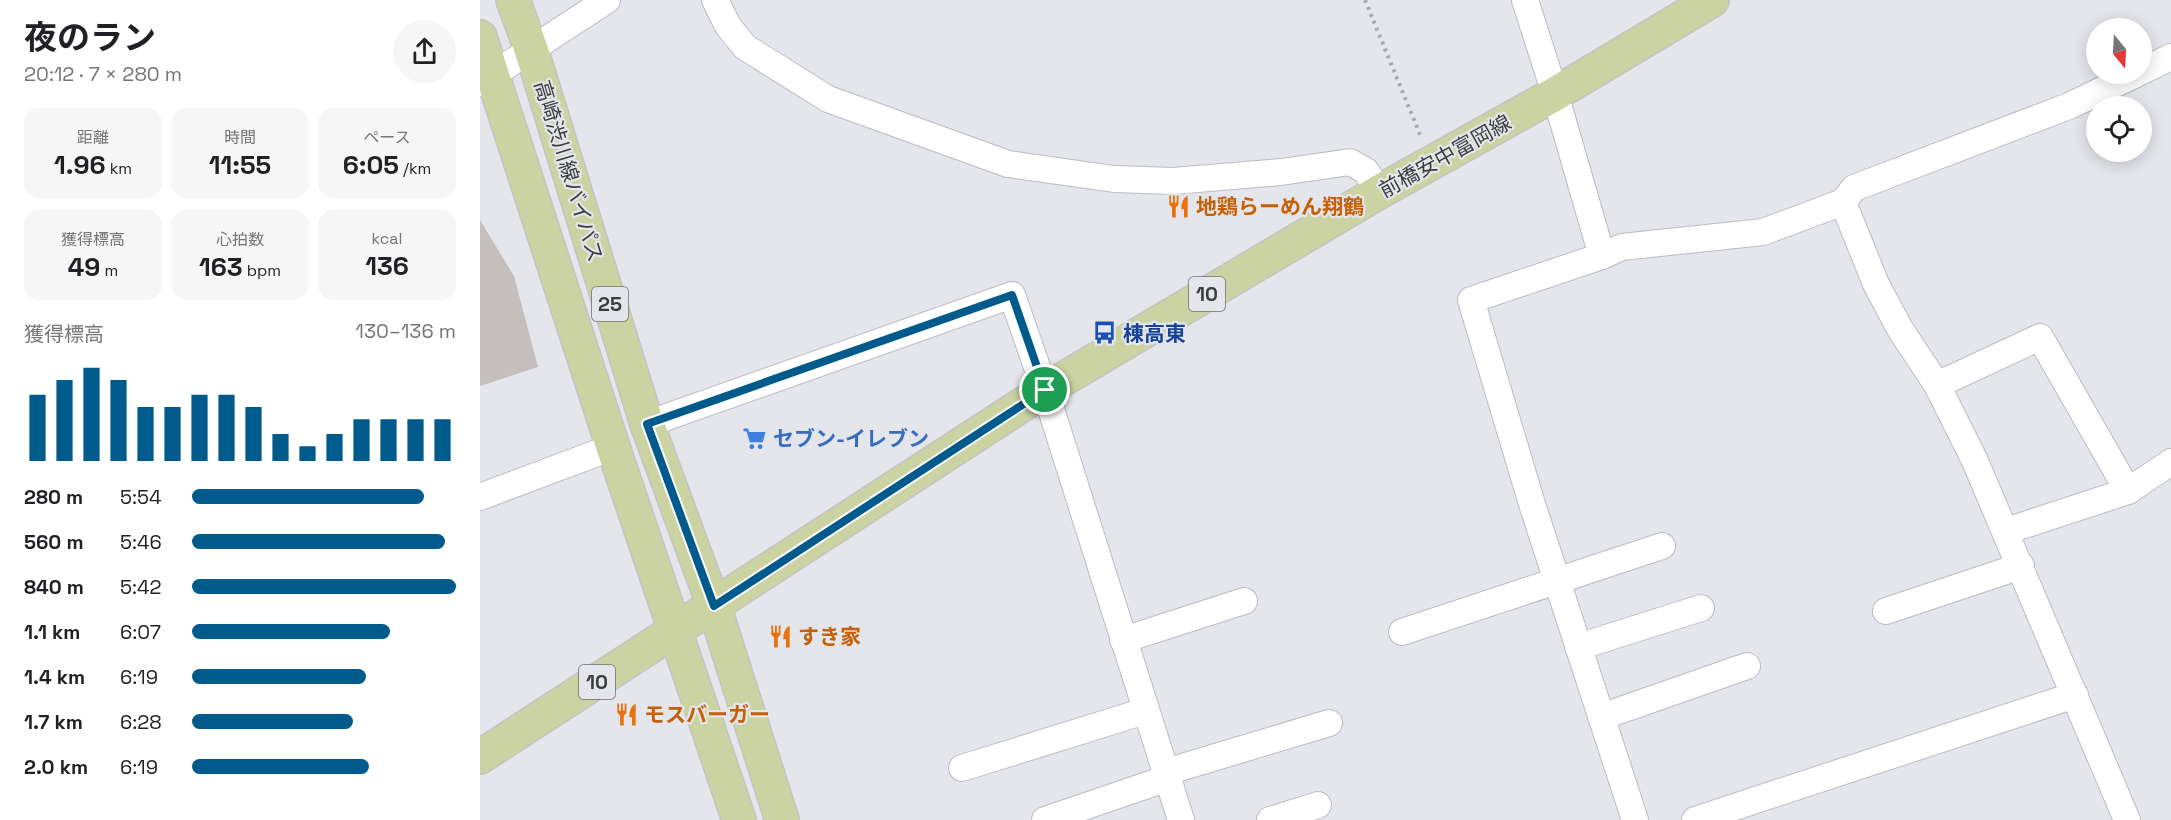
<!DOCTYPE html>
<html lang="ja">
<meta charset="utf-8">
<style>
body{margin:0;font-family:"Space Grotesk","Noto Sans JP",sans-serif;background:#f6f6f6;color:#202124;height:100vh;display:flex;flex-direction:column;font-size:22px;white-space:nowrap}
*{box-sizing:border-box;margin:0}
p{font-size:20px;color:#757577}
.icon{flex:none;width:33px;height:33px;fill:none;stroke:currentColor;stroke-width:2;stroke-linecap:round;stroke-linejoin:round}
.map{position:relative;flex:1;overflow:hidden}
.details{display:flex;flex-direction:column;background:#fff;width:480px}
.details>*{flex:none}
.needle{width:39px;rotate:162deg}
.buttons{position:absolute;left:1606px;top:18px;display:grid;gap:12px}
.buttons a{display:grid;place-items:center;width:66px;height:66px;border-radius:50%;background:#fff;box-shadow:0 3px 15px #0003;font-size:30px}
.pin{position:absolute;display:grid;place-items:center;width:51px;height:51px;color:#fff;margin:-26px;border:3px solid #fff;border-radius:50%;box-shadow:0 2px 6px #0007}
.round{display:grid;place-items:center;flex:none;width:63px;height:63px;border-radius:32px;background:#f6f6f6}
.overview{display:flex;align-items:center;justify-content:space-between;height:102px;padding:0 24px}
h1{font-size:33px;font-weight:700;line-height:45px}
.stats{display:grid;grid-template-columns:repeat(3,1fr);gap:9px;height:102px;padding:6px 24px}
.stats div{display:grid;align-content:center;border-radius:15px;background:#f6f6f6;text-align:center}
.stats b{font-size:26px;font-weight:700}
.stats small{font-size:16px;font-weight:400}
.stats p{font-size:16px}
.chart{height:168px;padding:12px 24px}
.chart p{display:flex;justify-content:space-between}
.chart svg{width:100%;height:108px;margin-top:6px;stroke:#005b8c;stroke-width:6}
ul{padding:0 24px;list-style:none;font-size:20px}
li{display:grid;grid-template-columns:96px 72px 1fr;align-items:center;height:45px}
li i{height:15px;border-radius:8px;background:#005b8c}
main{display:flex;flex:1;min-height:0}
.map>svg:first-child{display:block}
.building{fill:#c4bfbc}
.lines{fill:none;stroke-linecap:round;stroke-linejoin:round}
.minor-casing{stroke:#babcc1;stroke-width:28}
.major-casing{stroke:#c4c4c5;stroke-width:36}
.path{stroke:#a9aaae;stroke-width:4;stroke-dasharray:3 4.5;stroke-linecap:butt}
.minor{stroke:#fff;stroke-width:26}
.major{stroke:#cad3a1;stroke-width:33}
.route-casing{stroke:#fff;stroke-width:12}
.route{stroke:#005b8c;stroke-width:8}
.labels{text-anchor:middle;dominant-baseline:central;stroke-width:4.5;stroke-linejoin:round;paint-order:stroke}
.shield{fill:#e4e6eb;stroke:#6e6f72;stroke-width:1.5}
.shield-label{font-size:20px;font-weight:bold;fill:#3b3c3e}
.street-label{font-size:21px;fill:#3b3c3e;stroke:#e4e6eb}
.food-label{font-size:21px;font-weight:bold;fill:#c56008;stroke:#e4e6eb;text-anchor:start}
.transit-label{font-size:21px;font-weight:bold;fill:#164399;stroke:#e4e6eb;text-anchor:start}
.shop-label{font-size:21px;font-weight:bold;fill:#366cbe;stroke:#e4e6eb;text-anchor:start}
</style>
<main>
<section class="details">
<div class="overview"><div><h1>夜のラン</h1><p>20:12 · 7 × 280 m</p></div><a class="round"><svg class="icon" aria-label="share" viewBox="0 0 24 24"><path d="M12 15V3M7 8l5-5 5 5M5 13v7h14v-7"/></svg></a></div>
<div class="stats">
<div><p>距離</p><b>1.96<small> km</small></b></div>
<div><p>時間</p><b>11:55</b></div>
<div><p>ペース</p><b>6:05<small> /km</small></b></div>
</div>
<div class="stats">
<div><p>獲得標高</p><b>49<small> m</small></b></div>
<div><p>心拍数</p><b>163<small> bpm</small></b></div>
<div><p>kcal</p><b>136</b></div>
</div>
<div class="chart"><p><span>獲得標高</span>130–136 m</p>
<svg viewBox="0 0 160 44" preserveAspectRatio="none"><path d="M5 44V17M15 44V11M25 44V6M35 44V11M45 44V22M55 44V22M65 44V17M75 44V17M85 44V22M95 44V33M105 44V38M115 44V33M125 44V27M135 44V27M145 44V27M155 44V27"/></svg>
</div>
<ul>
<li><b>280 m</b>5:54<i style="width:88%"></i></li>
<li><b>560 m</b>5:46<i style="width:96%"></i></li>
<li><b>840 m</b>5:42<i style="width:100%"></i></li>
<li><b>1.1 km</b>6:07<i style="width:75%"></i></li>
<li><b>1.4 km</b>6:19<i style="width:66%"></i></li>
<li><b>1.7 km</b>6:28<i style="width:61%"></i></li>
<li><b>2.0 km</b>6:19<i style="width:67%"></i></li>
</ul>
</section>
<div class="map">
<svg width="1691" height="820" viewBox="0 0 1691 820">
<rect width="100%" height="100%" fill="#e4e6eb"/>
<path class="building" d="M 0,220 L 34,276 L 58,367 L 0,386 Z"/>
<g class="lines">
<defs>
<g id="minor">
<path d="M 235,0 L 248,26 L 265,47 L 348,99 L 528,164 L 634,179 L 693,181 L 801,172 L 870,162 L 886,171 L 899,192"/>
<path d="M 1045,0 L 1075,94 L 1122,256"/>
<path d="M 1662,71 L 1691,57"/>
<path d="M 0,83 L 127,0"/>
<path d="M 1363,202 L 1374,188 L 1589,106 L 1656,74"/>
<path d="M 1457,385 L 1560,337 L 1648,491"/>
<path d="M 167,424 L 532,295 L 565,390 L 701,820"/>
<path d="M 0,497 L 133,447"/>
<path d="M 1526,531 L 1648,491 L 1691,462"/>
<path d="M 1406,611 L 1541,566"/>
<path d="M 922,632 L 1182,546"/>
<path d="M 643,640 L 764,601"/>
<path d="M 1098,647 L 1221,608"/>
<path d="M 1121,717 L 1267,666"/>
<path d="M 482,768 L 665,711"/>
<path d="M 686,772 L 849,723"/>
<path d="M 565,820 L 688,778"/>
<path d="M 790,820 L 838,805"/>
<path d="M 1155,820 L 1052,504 L 991,300 L 1122,256 L 1142,247 L 1283,232 L 1363,202 L 1396,284 L 1420,329 L 1457,385 L 1495,461 L 1647,820"/>
<path d="M 1215,820 L 1595,695"/>
</g>
<g id="major">
<path d="M 33,0 L 51,49 L 167,424 L 234,606 L 302,820"/>
<path d="M 0,37 L 133,447 L 259,820"/>
<path d="M 0,757 L 565,390 L 899,192 L 1075,94 L 1232,0"/>
</g>
</defs>
<use href="#minor" class="minor-casing"/>
<use href="#major" class="major-casing"/>
<path class="path" d="M 885,0 L 941,137"/>
<use href="#minor" class="minor"/>
<use href="#major" class="major"/>
</g>
<g class="lines">
<defs>
<path id="route" d="M 532,295 L 565,390 L 234,606 L 167,424 Z"/>
</defs>
<use href="#route" class="route-casing"/>
<use href="#route" class="route"/>
</g>
<defs>
<symbol id="restaurant-bare" viewBox="-9 -9 18 18"><path d="M-5-6h1v4h1v-4h1v4h1v-4h1v5L-1.5 .5V6h-2V.5L-5-1ZM5-6V6H3V1.5H1.5Q1.5-4 5-6Z" fill="#e8710a" stroke="#e4e6eb" stroke-width="2.5" paint-order="stroke"/></symbol>
<symbol id="bus-bare" viewBox="-9 -9 18 18"><path d="M-5-6H5V4H4V6H2V4H-2V6H-4V4H-5ZM-3.5-4V0h7V-4ZM-3.5 1.2v1.5H-2V1.2ZM2 1.2v1.5H3.5V1.2Z" fill="#1a4fb4" stroke="#e4e6eb" stroke-width="2.5" paint-order="stroke"/></symbol>
<symbol id="supermarket-bare" viewBox="-9 -9 18 18"><path d="M-6-5.5h2.5l.6 2H6L4.5 2H-2.5L-4.4-4H-6ZM-1.5 3.2a1.3 1.3 0 1 0 .1 0ZM3 3.2a1.3 1.3 0 1 0 .1 0Z" fill="#3f7fe0" stroke="#e4e6eb" stroke-width="2.5" paint-order="stroke"/></symbol>
</defs>
<g fill-rule="evenodd">
<use href="#restaurant-bare" x="682" y="190" width="33" height="33"/>
<use href="#bus-bare" x="608" y="316" width="33" height="33"/>
<use href="#supermarket-bare" x="258" y="422" width="33" height="33"/>
<use href="#restaurant-bare" x="284" y="620" width="33" height="33"/>
<use href="#restaurant-bare" x="130" y="698" width="33" height="33"/>
</g>
<g class="labels">
<g class="shield">
<rect x="709" y="277" width="36" height="34" rx="4.5"/>
<rect x="112" y="287" width="36" height="34" rx="4.5"/>
<rect x="99" y="665" width="36" height="34" rx="4.5"/>
</g>
<g class="shield-label">
<text x="727" y="294">10</text>
<text x="130" y="304">25</text>
<text x="117" y="682">10</text>
</g>
<g class="street-label">
<text transform="translate(965 156) rotate(-29)">前橋安中富岡線</text>
<text transform="translate(89 171) rotate(73)">高崎渋川線バイパス</text>
</g>
<g class="food-label">
<text x="716" y="206">地鶏らーめん翔鶴</text>
<text x="318" y="636">すき家</text>
<text x="164" y="714">モスバーガー</text>
</g>
<g class="transit-label">
<text x="643" y="333">棟高東</text>
</g>
<g class="shop-label">
<text x="293" y="438">セブン-イレブン</text>
</g>
</g>
</svg>
<div class="buttons">
<a><svg class="needle" viewBox="-14 -14 28 28"><path d="M0-13l5 13h-10z" fill="#e53935"/><path d="M0 13l5-13h-10z" fill="#757577"/></svg></a>
<a><svg class="icon" aria-label="locate" viewBox="0 0 24 24"><circle cx="12" cy="12" r="6"/><path d="M12 2v4M12 18v4M2 12h4M18 12h4"/></svg></a>
</div>
<div class="pin" style="left:565px;top:390px;background:#1e9e55"><svg class="icon" aria-label="arrive" viewBox="0 0 24 24"><path d="M6 21V4h12l-3 4 3 4H6"/></svg></div>
</div>
</main>
